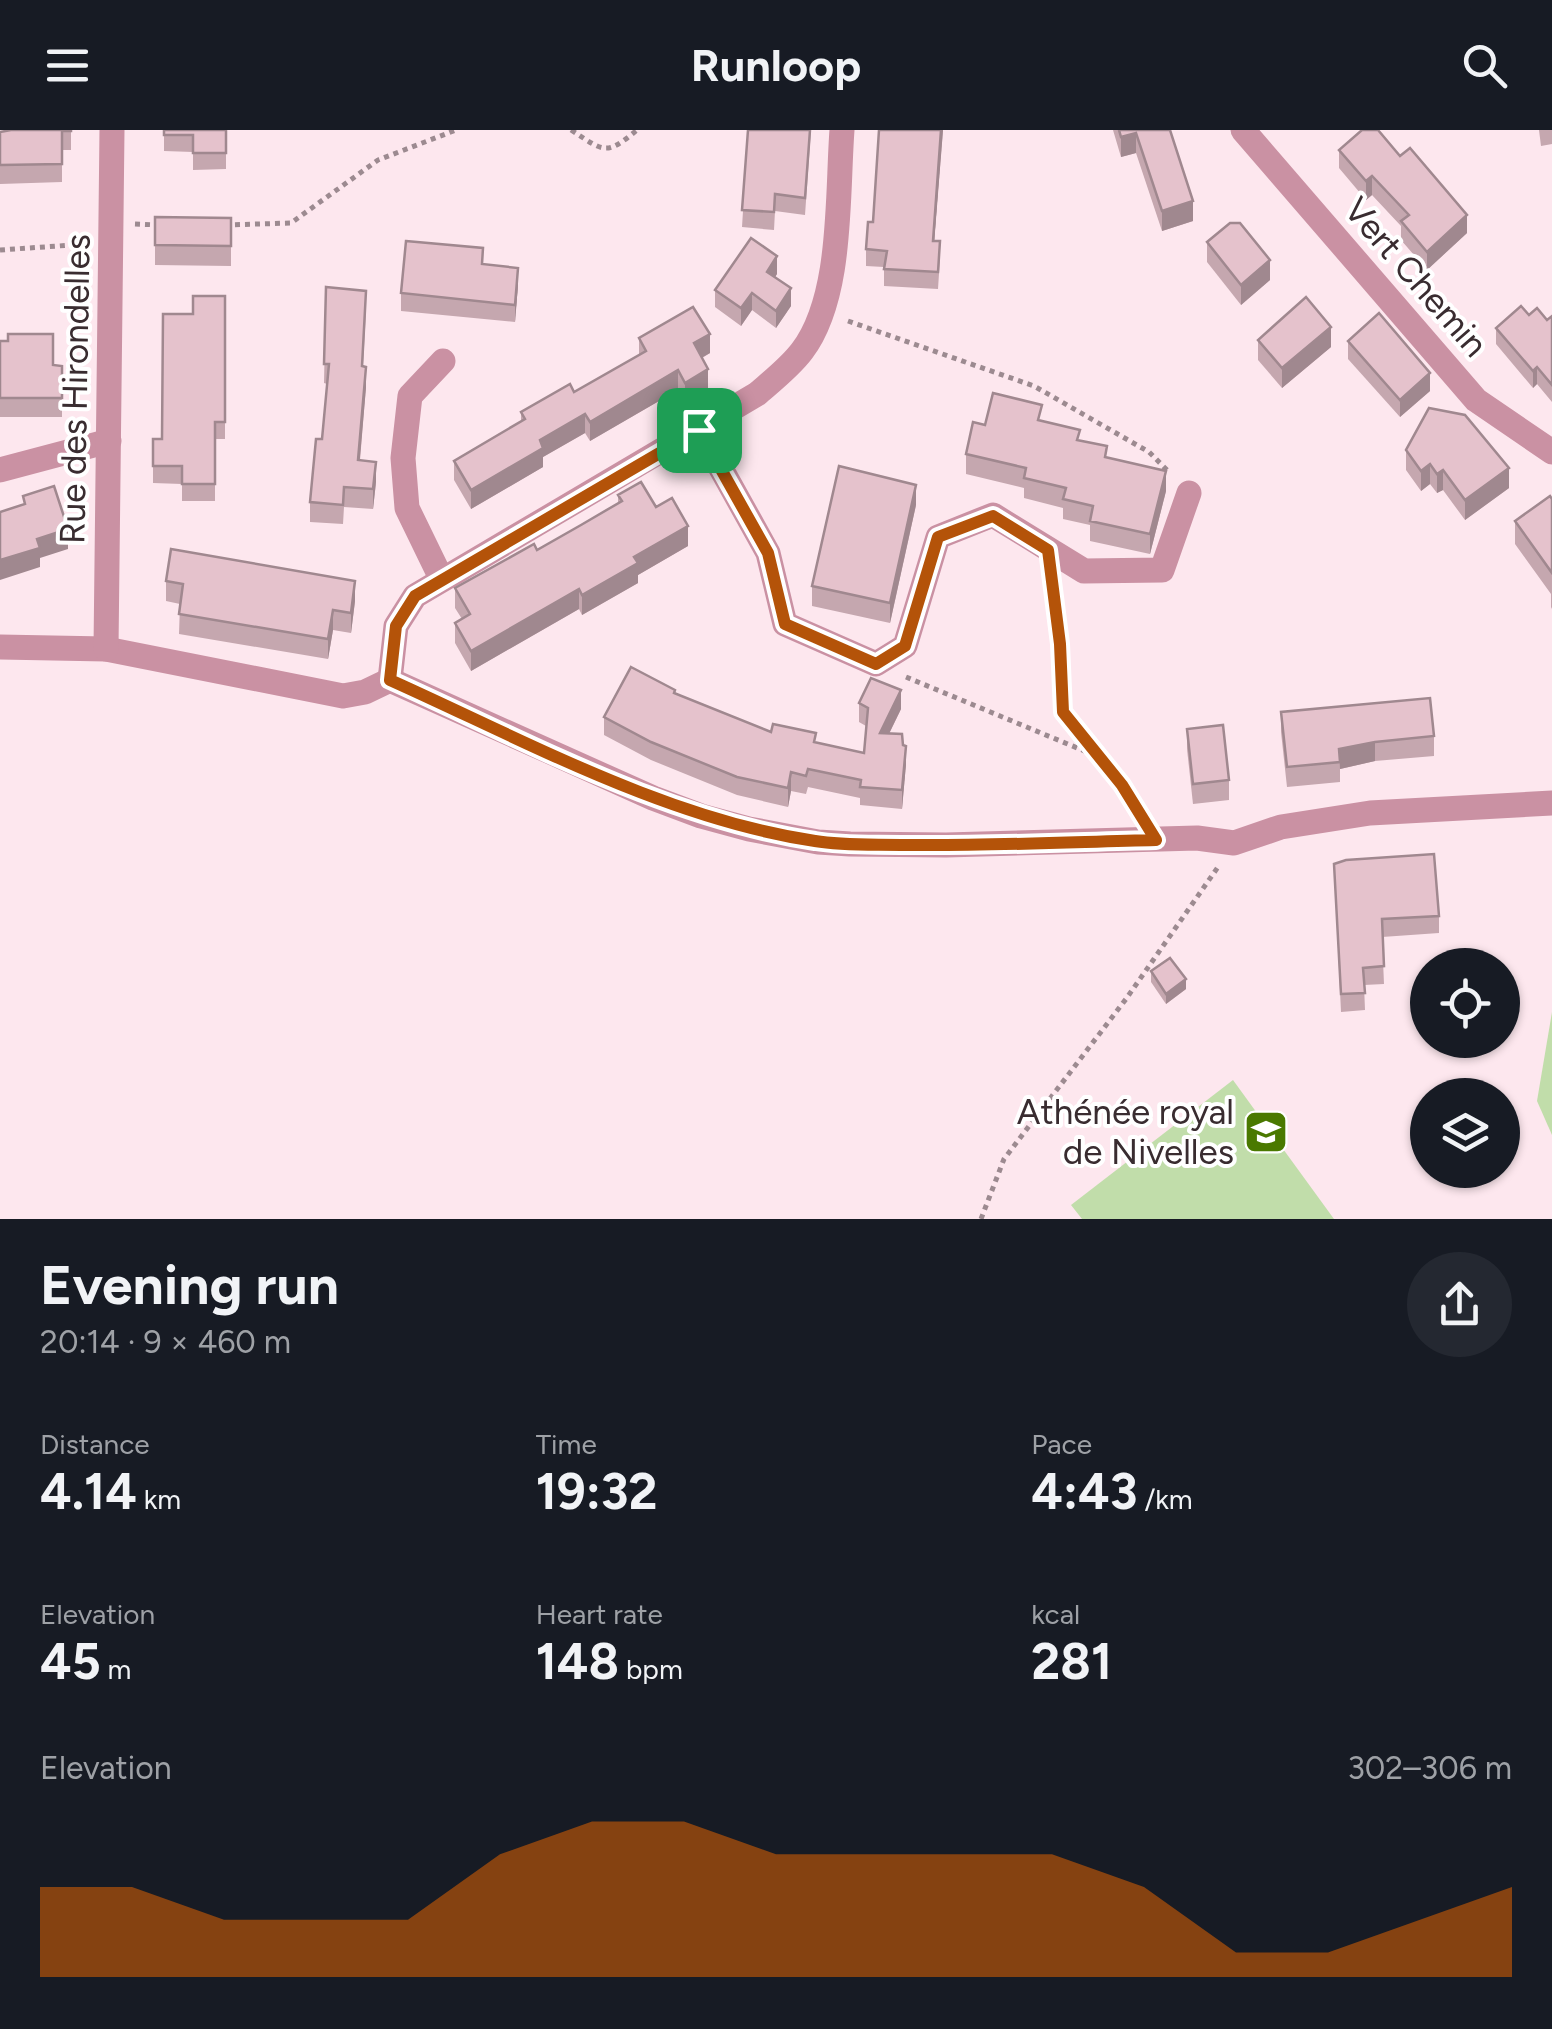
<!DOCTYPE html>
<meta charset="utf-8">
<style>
body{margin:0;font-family:Figtree,sans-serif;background:#242831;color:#f1f3f6;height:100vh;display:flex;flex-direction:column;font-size:38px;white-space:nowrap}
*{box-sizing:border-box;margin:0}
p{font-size:32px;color:#9ea1a6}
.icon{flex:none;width:55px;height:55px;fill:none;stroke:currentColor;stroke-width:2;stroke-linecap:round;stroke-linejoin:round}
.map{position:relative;height:1089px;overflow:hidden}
.panel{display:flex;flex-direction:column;background:#171b24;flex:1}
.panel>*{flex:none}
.buttons{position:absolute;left:1410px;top:818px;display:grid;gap:20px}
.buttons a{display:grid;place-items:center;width:110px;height:110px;border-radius:50%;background:#171b24;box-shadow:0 2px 8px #0004;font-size:50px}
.pin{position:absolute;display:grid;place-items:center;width:85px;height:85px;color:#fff;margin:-42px;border-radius:20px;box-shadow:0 5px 15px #0006}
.round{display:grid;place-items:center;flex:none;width:105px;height:105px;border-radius:52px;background:#242831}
.headline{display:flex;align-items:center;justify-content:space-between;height:170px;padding:0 40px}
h1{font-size:55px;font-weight:700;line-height:75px}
.stats{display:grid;grid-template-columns:repeat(3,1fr);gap:15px;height:170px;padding:10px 40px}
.stats div{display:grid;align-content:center}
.stats b{font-size:50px;font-weight:700}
.stats small{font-size:28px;font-weight:400}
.stats p{font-size:28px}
.chart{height:280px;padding:20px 40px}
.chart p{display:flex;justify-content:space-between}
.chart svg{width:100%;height:180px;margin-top:10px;fill:#b45309;opacity:.7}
header{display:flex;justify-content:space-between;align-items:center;height:130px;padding:0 40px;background:#171b24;font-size:45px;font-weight:700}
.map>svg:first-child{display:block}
.green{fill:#c1ddaa}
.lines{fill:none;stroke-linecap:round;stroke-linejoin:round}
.path{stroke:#9c8a90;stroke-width:5;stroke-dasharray:5 5;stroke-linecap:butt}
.minor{stroke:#ca91a3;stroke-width:25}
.wall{fill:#c5a7af}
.shaded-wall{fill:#a0888f}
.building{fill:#e5c2cc;stroke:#a0888f;stroke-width:2.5}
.route-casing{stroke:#fff;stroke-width:20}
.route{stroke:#b45309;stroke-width:12}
.labels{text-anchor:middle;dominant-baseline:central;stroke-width:8;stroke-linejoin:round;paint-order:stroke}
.street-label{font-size:35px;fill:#392c30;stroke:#fff}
.poi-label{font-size:35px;fill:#392c30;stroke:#fff;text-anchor:end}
</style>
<header><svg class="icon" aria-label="menu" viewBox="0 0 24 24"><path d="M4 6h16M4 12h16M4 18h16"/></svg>Runloop<svg class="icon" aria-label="search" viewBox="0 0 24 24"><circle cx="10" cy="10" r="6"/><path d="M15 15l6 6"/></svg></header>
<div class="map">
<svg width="1552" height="1089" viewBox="0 0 1552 1089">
<rect width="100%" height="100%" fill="#fde7ee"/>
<g class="green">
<path d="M 1552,882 L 1552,1005 L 1537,971 Z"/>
<path d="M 1233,950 L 1334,1089 L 1082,1089 L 1071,1075 Z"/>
</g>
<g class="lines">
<g class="path">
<path d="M 571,0 C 604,21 605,27 637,0"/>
<path d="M 135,94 L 159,95"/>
<path d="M 225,95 L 291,93 L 378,30 L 456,0"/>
<path d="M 0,120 L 87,114"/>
<path d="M 848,191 L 1034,256 L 1149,322 L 1170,343"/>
<path d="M 1053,455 L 1063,582 L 1122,655 L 1139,682"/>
<path d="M 906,547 L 1099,627"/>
<path d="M 981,1089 L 1004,1029 L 1126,869 L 1218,737"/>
</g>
<g class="minor">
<path d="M 1243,0 L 1476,270 L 1552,322"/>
<path d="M 699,299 L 768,423 L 785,494 L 876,534 L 905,516 L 938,407 L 993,385 L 1084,441 L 1162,440 L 1189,363"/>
<path d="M 0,340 L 109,311"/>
<path d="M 441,448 L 407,378 L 403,328 L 410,266 L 443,231"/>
<path d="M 0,517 L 106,519 L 343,566 L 365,562 L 390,550 L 653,668 L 701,686 L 749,699 L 818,712 L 850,714 L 946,715 L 1197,708 L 1234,713 L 1281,697 L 1370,683 L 1552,673"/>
<path d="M 106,519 L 112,0"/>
<path d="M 390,550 L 396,496 L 415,466 L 757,264 C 772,251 790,237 802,221 C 843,167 837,65 842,0"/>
</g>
</g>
<g class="wall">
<path d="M 71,0 L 71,20 L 62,20 L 62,52 L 0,54 L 0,2 Z"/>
<path d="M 164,0 L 226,0 L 226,39 L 193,40 L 193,22 L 164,21 Z"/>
<path d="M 748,0 L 811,0 L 805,85 L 775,81 L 774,100 L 742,97 Z"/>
<path d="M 879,0 L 943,0 L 934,111 L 940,128 L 938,159 L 884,156 L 884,137 L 866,136 L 866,119 L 873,92 Z"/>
<path d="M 1113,0 L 1170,0 L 1193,91 L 1162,101 L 1136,23 L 1121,27 Z"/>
<path d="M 1539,0 L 1552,0 L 1552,14 L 1541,16 Z"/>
<path d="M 1339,20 L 1467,103 L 1427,140 L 1401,110 L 1401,96 L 1372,65 L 1366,70 L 1339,38 Z"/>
<path d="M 155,87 L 231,88 L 231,136 L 155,135 Z"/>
<path d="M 1207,112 L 1270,150 L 1241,175 L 1207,132 Z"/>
<path d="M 483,134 L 518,155 L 515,192 L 401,181 L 401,163 Z"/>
<path d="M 777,144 L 775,147 L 791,176 L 776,198 L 752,180 L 741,196 L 715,177 L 715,160 Z"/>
<path d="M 326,157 L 366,181 L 363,236 L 366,257 L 360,330 L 376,352 L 373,379 L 344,377 L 343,394 L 310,392 L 310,372 L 322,309 L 327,254 L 324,253 Z"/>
<path d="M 225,166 L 225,309 L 215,309 L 215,371 L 182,371 L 182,354 L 153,353 L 153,309 L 162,309 L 193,184 Z"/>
<path d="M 1529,185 L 1547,190 L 1552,186 L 1552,272 L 1537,254 L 1533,258 L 1496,214 L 1496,198 Z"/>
<path d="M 639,208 L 710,223 L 702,228 L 708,258 L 685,272 L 678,260 L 590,311 L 585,303 L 543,327 L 543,337 L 471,379 L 454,350 L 454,331 L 521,292 L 521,282 L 574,262 L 639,225 Z"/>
<path d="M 1258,210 L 1331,217 L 1282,258 L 1258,230 Z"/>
<path d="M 0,211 L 53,235 L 62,236 L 62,287 L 0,287 Z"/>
<path d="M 1348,211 L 1430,261 L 1400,287 L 1348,229 Z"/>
<path d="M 1042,291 L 1080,311 L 1166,361 L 1150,424 L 1090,411 L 1090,395 L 1063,389 L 1063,378 L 1024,368 L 1024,358 L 966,344 L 966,324 L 985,295 Z"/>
<path d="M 1406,320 L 1509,358 L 1465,390 L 1443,360 L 1437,363 L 1430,354 L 1421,361 L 1406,340 Z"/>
<path d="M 618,365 L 656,377 L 688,416 L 638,445 L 638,453 L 582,485 L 579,479 L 471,541 L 455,513 L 455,493 L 462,489 L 455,478 L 455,458 L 537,420 L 618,373 Z"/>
<path d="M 1552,369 L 1552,479 L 1551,477 L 1551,464 L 1515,414 L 1515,391 Z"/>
<path d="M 916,375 L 890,493 L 812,476 L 812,456 Z"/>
<path d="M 166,451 L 355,471 L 351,503 L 333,500 L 328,529 L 179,504 L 180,474 L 166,471 Z"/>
<path d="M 675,564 L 771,602 L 864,623 L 866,596 L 859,592 L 859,573 L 901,579 L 889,604 L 903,615 L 906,634 L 902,679 L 860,675 L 860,668 L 808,657 L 806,664 L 791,661 L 788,677 L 737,665 L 651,630 L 604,605 L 604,587 Z"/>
<path d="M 1281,582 L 1434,606 L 1434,626 L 1375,631 L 1340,639 L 1340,652 L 1287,657 L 1281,602 Z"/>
<path d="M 1187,599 L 1229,650 L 1229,670 L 1193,674 L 1187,619 Z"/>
<path d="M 1334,734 L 1439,786 L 1439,803 L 1382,807 L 1384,854 L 1364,855 L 1365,880 L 1341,882 Z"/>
<path d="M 1151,841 L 1186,859 L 1166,874 L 1151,852 Z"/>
</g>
<g class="shaded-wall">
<path d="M 941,0 L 943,0 L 933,127 L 933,111 Z"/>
<path d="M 1136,3 L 1136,23 L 1121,27 L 1121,7 Z"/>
<path d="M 1372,46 L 1372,65 L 1366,70 L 1366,51 Z"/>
<path d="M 1193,71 L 1193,91 L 1162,101 L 1162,81 Z"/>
<path d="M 1467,85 L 1467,103 L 1427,140 L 1427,122 Z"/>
<path d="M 777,126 L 777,144 L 767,159 L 767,142 Z"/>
<path d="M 1270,130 L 1270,150 L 1241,175 L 1241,155 Z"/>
<path d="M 518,138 L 518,155 L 515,192 L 515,175 Z"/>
<path d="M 791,158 L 791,176 L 776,198 L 776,181 Z"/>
<path d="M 752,163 L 752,180 L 741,196 L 741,178 Z"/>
<path d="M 1331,197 L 1331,217 L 1282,258 L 1282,238 Z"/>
<path d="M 710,204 L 710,223 L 694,232 L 694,213 Z"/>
<path d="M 366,237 L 366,257 L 358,350 L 358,330 Z"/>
<path d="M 1537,237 L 1537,254 L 1533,258 L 1533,241 Z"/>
<path d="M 708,239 L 708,258 L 685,272 L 685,253 Z"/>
<path d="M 678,240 L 678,260 L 590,311 L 590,292 Z"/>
<path d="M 1430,243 L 1430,261 L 1400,287 L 1400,270 Z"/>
<path d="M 585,284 L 585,303 L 543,327 L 543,337 L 471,379 L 471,360 L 540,310 Z"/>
<path d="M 376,332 L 376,352 L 373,379 L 373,359 Z"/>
<path d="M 1430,334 L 1430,354 L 1421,361 L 1421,341 Z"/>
<path d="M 1509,338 L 1509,358 L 1465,390 L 1465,370 Z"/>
<path d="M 1443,340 L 1443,360 L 1437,363 L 1437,344 Z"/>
<path d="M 1166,341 L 1166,361 L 1150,424 L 1150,404 Z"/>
<path d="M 916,355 L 916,375 L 890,493 L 890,473 Z"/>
<path d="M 688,396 L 688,416 L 638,445 L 638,453 L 582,485 L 582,465 L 634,427 Z"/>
<path d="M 68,399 L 68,419 L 40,428 L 40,437 L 0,450 L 0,430 L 37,409 Z"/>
<path d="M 355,451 L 355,471 L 351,503 L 351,483 Z"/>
<path d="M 579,459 L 579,479 L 471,541 L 471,521 Z"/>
<path d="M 333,480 L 333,500 L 328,529 L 328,509 Z"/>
<path d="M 901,560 L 901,579 L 880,622 L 880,603 Z"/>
<path d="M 1375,612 L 1375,631 L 1340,639 L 1339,619 Z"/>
<path d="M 906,616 L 906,634 L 902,679 L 902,660 Z"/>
<path d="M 791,642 L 791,661 L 788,677 L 788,658 Z"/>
<path d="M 1186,849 L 1186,859 L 1166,874 L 1166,864 Z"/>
</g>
<g class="building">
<path d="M 11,0 L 71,0 L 71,1 L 62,1 L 62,34 L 0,35 L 0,2 Z"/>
<path d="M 164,0 L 226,0 L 226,23 L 193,23 L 193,5 L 164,5 Z"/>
<path d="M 748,0 L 810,0 L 805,68 L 775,64 L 774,82 L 742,80 Z"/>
<path d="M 879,0 L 941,0 L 933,111 L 940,111 L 938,142 L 884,139 L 887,121 L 866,119 L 868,92 L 873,92 Z"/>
<path d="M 1119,0 L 1170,0 L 1193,71 L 1162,81 L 1136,3 L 1121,7 Z"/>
<path d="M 1362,0 L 1378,0 L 1400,26 L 1410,18 L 1467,85 L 1427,122 L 1401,91 L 1409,85 L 1372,46 L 1366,51 L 1339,20 Z"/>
<path d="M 155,87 L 231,88 L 231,116 L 155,115 Z"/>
<path d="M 1230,93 L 1240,93 L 1270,130 L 1241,155 L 1207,112 Z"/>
<path d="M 751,108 L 777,126 L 767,142 L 791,158 L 776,181 L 752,163 L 741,178 L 715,160 Z"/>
<path d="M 406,111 L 483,118 L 482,134 L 518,138 L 515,175 L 401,163 Z"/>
<path d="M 326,157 L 366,161 L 362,236 L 366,237 L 358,330 L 376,332 L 373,359 L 344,357 L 343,375 L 310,372 L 316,309 L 322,309 L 329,234 L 324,234 Z"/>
<path d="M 193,166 L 225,166 L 225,292 L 215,292 L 215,354 L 182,354 L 182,336 L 153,336 L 153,309 L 162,309 L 163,184 L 193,184 Z"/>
<path d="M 1306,167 L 1331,197 L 1282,238 L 1258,210 Z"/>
<path d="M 1521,176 L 1529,185 L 1537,178 L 1547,190 L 1552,186 L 1552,255 L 1537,237 L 1533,241 L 1496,198 Z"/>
<path d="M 693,177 L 710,204 L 694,213 L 708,239 L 685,253 L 678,240 L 590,292 L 585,284 L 540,310 L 543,318 L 471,360 L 454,331 L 525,289 L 521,282 L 570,254 L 574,262 L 646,221 L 639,208 Z"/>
<path d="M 1379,183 L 1430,243 L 1400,270 L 1348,211 Z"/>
<path d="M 8,204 L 53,204 L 53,235 L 62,236 L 62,268 L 0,268 L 0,211 L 8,211 Z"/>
<path d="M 993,263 L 1042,275 L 1038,290 L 1080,300 L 1077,310 L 1107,316 L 1105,327 L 1166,341 L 1150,404 L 1090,391 L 1093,376 L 1063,369 L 1066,358 L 1024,348 L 1026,338 L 966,324 L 973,292 L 985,295 Z"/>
<path d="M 1429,278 L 1465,285 L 1509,338 L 1465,370 L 1443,340 L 1437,344 L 1430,334 L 1421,341 L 1406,320 Z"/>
<path d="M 839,336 L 916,355 L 890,473 L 812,456 Z"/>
<path d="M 641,352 L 656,377 L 672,368 L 688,396 L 634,427 L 638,433 L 582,465 L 579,459 L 471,521 L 455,493 L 470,484 L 455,458 L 534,414 L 537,420 L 581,395 L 622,371 L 618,365 Z"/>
<path d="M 54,356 L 68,399 L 37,409 L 40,418 L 0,430 L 0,382 L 25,374 L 23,366 Z"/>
<path d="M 1550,366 L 1552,369 L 1552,443 L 1515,391 Z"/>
<path d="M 171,419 L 355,451 L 351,483 L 333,480 L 328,509 L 179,484 L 183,454 L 166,451 Z"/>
<path d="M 631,537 L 675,560 L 674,563 L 771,602 L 773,594 L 816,603 L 814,612 L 864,623 L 868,578 L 859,573 L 871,548 L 901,560 L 880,603 L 902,604 L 903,615 L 906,616 L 902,660 L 860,657 L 861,650 L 808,639 L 806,646 L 791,642 L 788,658 L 737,647 L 651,612 L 604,587 Z"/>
<path d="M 1430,568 L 1434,606 L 1375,612 L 1339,619 L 1340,632 L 1287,637 L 1281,582 Z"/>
<path d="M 1223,595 L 1229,650 L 1193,654 L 1187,599 Z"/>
<path d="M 1434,724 L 1439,786 L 1382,789 L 1384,836 L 1363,838 L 1365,863 L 1341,864 L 1334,734 L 1346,730 Z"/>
<path d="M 1170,828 L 1186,849 L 1166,864 L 1151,841 Z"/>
</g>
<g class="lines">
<defs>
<path id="route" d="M 699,300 L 768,423 L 785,494 L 876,534 L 905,516 L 938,407 L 993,386 L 1048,420 L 1060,514 L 1063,582 L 1122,655 L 1156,710 C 1073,712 989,716 906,715 C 876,714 844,716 815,711 C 667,689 526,611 390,550 L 396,496 L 415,466 Z"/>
</defs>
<use href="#route" class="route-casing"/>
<use href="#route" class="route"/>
</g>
<defs>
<symbol id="school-square" viewBox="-11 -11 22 22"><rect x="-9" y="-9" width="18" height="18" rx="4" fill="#4a7900" stroke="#fff"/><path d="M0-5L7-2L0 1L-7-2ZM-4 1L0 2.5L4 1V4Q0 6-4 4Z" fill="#fff"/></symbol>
</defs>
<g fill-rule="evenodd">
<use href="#school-square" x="1241" y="977" width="50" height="50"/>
</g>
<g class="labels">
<g class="street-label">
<text transform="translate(1416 147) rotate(49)">Vert Chemin</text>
<text transform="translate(75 259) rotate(-89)">Rue des Hirondelles</text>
</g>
<g class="poi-label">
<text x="1234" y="982">Athénée royal<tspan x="1234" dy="40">de Nivelles</tspan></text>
</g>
</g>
</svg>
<div class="buttons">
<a><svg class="icon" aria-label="locate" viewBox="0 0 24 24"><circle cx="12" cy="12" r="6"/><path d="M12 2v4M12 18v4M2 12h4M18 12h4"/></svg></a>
<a><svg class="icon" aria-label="layers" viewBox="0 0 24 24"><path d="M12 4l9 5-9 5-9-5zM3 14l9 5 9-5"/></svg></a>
</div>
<div class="pin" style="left:699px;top:300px;background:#1e9e55"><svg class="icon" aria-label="arrive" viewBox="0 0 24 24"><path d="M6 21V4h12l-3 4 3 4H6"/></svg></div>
</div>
<section class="panel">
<div class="headline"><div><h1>Evening run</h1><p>20:14 · 9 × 460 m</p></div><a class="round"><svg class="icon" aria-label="share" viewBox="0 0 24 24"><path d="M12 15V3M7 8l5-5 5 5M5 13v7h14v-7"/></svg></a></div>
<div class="stats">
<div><p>Distance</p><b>4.14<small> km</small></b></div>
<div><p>Time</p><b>19:32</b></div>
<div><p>Pace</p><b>4:43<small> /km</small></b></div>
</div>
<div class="stats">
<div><p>Elevation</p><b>45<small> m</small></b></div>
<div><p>Heart rate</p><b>148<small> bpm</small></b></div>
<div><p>kcal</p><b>281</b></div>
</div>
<div class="chart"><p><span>Elevation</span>302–306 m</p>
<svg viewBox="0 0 160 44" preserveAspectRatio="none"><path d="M0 44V22L10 22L20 30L30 30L40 30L50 14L60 6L70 6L80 14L90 14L100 14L110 14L120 22L130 38L140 38L150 30L160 22V44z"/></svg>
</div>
</section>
